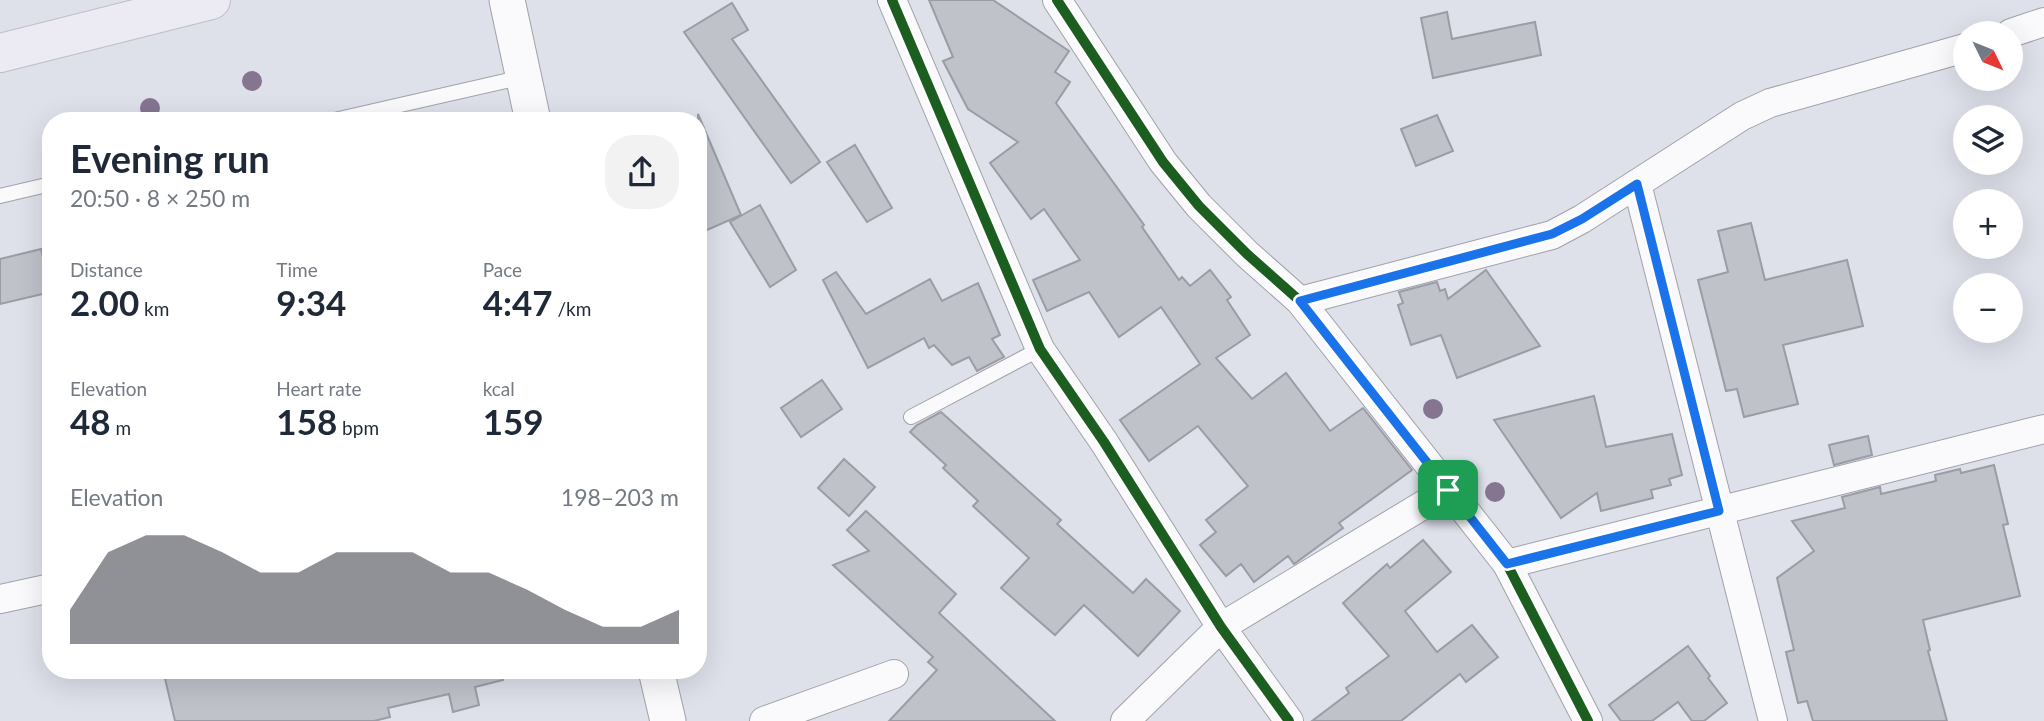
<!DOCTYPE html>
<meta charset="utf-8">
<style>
body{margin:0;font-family:Lato,sans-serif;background:#f2f2f3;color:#1f2937;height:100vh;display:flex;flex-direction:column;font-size:26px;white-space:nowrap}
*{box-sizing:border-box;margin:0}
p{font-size:23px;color:#747a83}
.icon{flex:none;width:38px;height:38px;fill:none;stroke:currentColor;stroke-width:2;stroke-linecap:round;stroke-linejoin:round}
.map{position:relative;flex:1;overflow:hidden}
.drawer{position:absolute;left:42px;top:112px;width:665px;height:567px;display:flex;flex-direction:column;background:#fff;border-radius:28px;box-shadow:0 7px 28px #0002}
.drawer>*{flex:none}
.needle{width:46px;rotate:133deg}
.tools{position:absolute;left:1953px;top:21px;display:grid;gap:14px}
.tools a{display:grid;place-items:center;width:70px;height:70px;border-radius:50%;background:#fff;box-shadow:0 7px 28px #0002;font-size:35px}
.pin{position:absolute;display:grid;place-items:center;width:60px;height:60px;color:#fff;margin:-30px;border-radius:14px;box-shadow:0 4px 10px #0006}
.round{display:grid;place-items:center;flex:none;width:74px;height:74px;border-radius:28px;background:#f2f2f3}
.head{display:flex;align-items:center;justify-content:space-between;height:119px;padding:0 28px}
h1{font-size:38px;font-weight:700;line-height:52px}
.figures{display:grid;grid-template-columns:repeat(3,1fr);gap:10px;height:119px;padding:7px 28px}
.figures div{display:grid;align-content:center}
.figures b{font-size:35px;font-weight:700}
.figures small{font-size:19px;font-weight:400}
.figures p{font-size:19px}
.chart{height:196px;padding:14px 28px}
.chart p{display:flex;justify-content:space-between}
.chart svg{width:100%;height:126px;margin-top:7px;fill:#62636b;opacity:.7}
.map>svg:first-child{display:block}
.building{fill:#bfc2c9;stroke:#9a9da5;stroke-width:2}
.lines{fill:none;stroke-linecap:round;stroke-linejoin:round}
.service-casing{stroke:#a0a2a9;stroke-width:16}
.minor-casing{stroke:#a0a2a9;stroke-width:30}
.tertiary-casing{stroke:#a0a2a9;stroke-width:37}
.primary-casing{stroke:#bebfc4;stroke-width:40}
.service{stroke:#fafafc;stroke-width:14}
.minor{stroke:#fafafc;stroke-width:28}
.tertiary{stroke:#fafafc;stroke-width:35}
.primary{stroke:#ecebf4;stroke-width:38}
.cycleway-casing{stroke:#fff;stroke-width:15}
.cycleway{stroke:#1b5e20;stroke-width:10}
.tree{fill:#857591}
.route-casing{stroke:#fff;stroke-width:14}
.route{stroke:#1a73e8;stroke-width:9}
</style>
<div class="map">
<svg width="2044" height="721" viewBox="0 0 2044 721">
<rect width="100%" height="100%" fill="#dee0ea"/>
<g class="building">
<path d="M 929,0 L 993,0 L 1069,51 L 1055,72 L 1070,82 L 1056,103 L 1144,225 L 1142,227 L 1179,280 L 1182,277 L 1190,286 L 1210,270 L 1231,297 L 1227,300 L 1250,335 L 1216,358 L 1252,399 L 1286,373 L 1330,431 L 1363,408 L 1412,470 L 1339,523 L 1343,528 L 1294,564 L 1288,556 L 1254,582 L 1241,564 L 1226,576 L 1200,545 L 1216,532 L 1206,520 L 1248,486 L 1198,426 L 1149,461 L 1120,420 L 1200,364 L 1161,307 L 1119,337 L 1089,292 L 1047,311 L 1033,280 L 1080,260 L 1044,209 L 1031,219 L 990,163 L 1018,142 L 968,109 L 943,61 L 953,57 Z"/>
<path d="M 732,3 L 748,30 L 732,39 L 820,162 L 791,183 L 684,32 Z"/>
<path d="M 1447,12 L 1452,39 L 1535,22 L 1541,55 L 1433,78 L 1421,18 Z"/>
<path d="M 698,114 L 741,215 L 698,234 Z"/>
<path d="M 1437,115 L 1453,151 L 1416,166 L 1401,129 Z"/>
<path d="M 855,145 L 892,208 L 867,222 L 827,162 Z"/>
<path d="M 760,205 L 796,270 L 770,287 L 730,222 Z"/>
<path d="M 1751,223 L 1765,280 L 1847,260 L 1863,326 L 1783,345 L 1798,404 L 1744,417 L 1737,389 L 1726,391 L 1698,280 L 1728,272 L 1718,231 Z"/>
<path d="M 41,249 L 51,292 L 0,304 L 0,259 Z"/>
<path d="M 1486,270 L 1540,346 L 1457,378 L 1441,335 L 1411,345 L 1398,305 L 1403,303 L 1399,292 L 1437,282 L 1440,291 L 1445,289 L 1448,299 Z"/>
<path d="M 836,272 L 866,314 L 930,279 L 942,301 L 978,283 L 1000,335 L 992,339 L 1004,357 L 977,371 L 969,357 L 952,365 L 934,345 L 929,348 L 924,338 L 868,368 L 823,280 Z"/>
<path d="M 822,380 L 842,409 L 801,437 L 781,408 Z"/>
<path d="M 1594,396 L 1606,447 L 1672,434 L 1682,475 L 1669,479 L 1671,485 L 1651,490 L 1653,498 L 1601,511 L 1597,493 L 1561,518 L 1494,420 Z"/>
<path d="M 941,412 L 1061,520 L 1057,524 L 1133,593 L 1146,579 L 1180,611 L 1138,656 L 1084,605 L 1055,635 L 1001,588 L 1029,558 L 973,506 L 978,501 L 943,468 L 946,465 L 910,432 L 917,425 Z"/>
<path d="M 1868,436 L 1872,455 L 1834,465 L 1829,445 Z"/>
<path d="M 844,459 L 875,487 L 849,516 L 818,488 Z"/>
<path d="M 1994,465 L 2008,524 L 2003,525 L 2020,596 L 1923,620 L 1930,650 L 1928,651 L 1947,721 L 1813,721 L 1807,701 L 1798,703 L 1786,652 L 1794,650 L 1777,578 L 1814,551 L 1792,521 L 1845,508 L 1842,497 L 1880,487 L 1881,494 L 1936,481 L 1935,475 L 1960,469 L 1961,473 Z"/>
<path d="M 866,511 L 956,594 L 939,613 L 1055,721 L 889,721 L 937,670 L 928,662 L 933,657 L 833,565 L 869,551 L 847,530 Z"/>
<path d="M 1423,540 L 1451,572 L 1405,611 L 1437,652 L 1472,625 L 1498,657 L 1466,682 L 1460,674 L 1401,721 L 1312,721 L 1349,693 L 1346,688 L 1389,656 L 1343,603 L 1387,564 L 1390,568 Z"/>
<path d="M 1688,646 L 1710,676 L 1708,678 L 1727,703 L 1704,721 L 1692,721 L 1678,702 L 1652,721 L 1621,721 L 1609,705 Z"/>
<path d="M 163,670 L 502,670 L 503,680 L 475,687 L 479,705 L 453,712 L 449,694 L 388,708 L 390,717 L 374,721 L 175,721 Z"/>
</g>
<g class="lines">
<defs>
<g id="service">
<path d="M 330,121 L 523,77"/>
<path d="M 0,196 L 51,184"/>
<path d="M 911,417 L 1040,349"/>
</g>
<g id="minor">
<path d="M 892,0 L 1040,349 L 1104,442 L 1221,627 L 1289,721"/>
<path d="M 1057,0 L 1163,162 L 1199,206 L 1247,254 L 1300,301 L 1507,564 L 1588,721"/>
<path d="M 2011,33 L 2044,22"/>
<path d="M 1637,184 L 1773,721"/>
<path d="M 1300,301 L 1552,235 L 1582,219 L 1742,116 L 1770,103 L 1965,48"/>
<path d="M 1507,564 L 2044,429"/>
<path d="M 0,599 L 51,588"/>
<path d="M 764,721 L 894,674"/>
<path d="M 1125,721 L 1221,627 L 1448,490"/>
</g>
<g id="tertiary">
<path d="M 507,0 L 533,121"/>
<path d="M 656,670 L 668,721"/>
</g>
<path id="primary" d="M 0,53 L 211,0"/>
</defs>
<use href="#service" class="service-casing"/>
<use href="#minor" class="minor-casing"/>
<use href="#tertiary" class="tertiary-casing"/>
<use href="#primary" class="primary-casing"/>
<use href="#service" class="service"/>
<use href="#minor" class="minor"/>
<use href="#tertiary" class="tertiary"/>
<use href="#primary" class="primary"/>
<defs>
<g id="cycleway">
<path d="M 892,0 L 1040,349 L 1104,442 L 1221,627 L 1289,721"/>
<path d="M 1057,0 L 1163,162 L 1199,206 L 1247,254 L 1300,301 L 1507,564 L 1588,721"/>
</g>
</defs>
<use href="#cycleway" class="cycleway-casing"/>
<use href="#cycleway" class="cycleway"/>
</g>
<g class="tree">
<circle cx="252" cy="81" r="10"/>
<circle cx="150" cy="108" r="10"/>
<circle cx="1433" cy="409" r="10"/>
<circle cx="1495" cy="492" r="10"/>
</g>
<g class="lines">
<defs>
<path id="route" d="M 1637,184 L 1719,511 L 1507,564 L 1300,301 L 1552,234 L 1582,219 Z"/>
</defs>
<use href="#route" class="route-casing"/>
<use href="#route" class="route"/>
</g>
</svg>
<div class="tools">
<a><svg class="needle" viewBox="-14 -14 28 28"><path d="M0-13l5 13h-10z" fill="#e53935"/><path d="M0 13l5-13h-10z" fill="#747a83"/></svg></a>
<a><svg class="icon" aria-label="layers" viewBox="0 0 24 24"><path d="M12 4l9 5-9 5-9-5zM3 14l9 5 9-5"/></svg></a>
<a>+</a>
<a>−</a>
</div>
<div class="pin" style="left:1448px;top:490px;background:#1e9e55"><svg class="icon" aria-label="arrive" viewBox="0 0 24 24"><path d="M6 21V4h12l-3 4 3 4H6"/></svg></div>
<section class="drawer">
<div class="head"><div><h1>Evening run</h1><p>20:50 · 8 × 250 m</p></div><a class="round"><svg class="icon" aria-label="share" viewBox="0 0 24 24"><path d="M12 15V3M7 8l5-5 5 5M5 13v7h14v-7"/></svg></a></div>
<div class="figures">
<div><p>Distance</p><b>2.00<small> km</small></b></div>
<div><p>Time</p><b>9:34</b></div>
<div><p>Pace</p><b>4:47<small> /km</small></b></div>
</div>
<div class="figures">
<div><p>Elevation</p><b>48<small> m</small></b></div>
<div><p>Heart rate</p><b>158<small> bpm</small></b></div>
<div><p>kcal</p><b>159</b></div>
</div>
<div class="chart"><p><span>Elevation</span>198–203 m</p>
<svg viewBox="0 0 160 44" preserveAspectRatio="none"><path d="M0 44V32L10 12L20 6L30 6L40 12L50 19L60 19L70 12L80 12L90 12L100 19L110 19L120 25L130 32L140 38L150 38L160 32V44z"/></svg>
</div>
</section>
</div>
